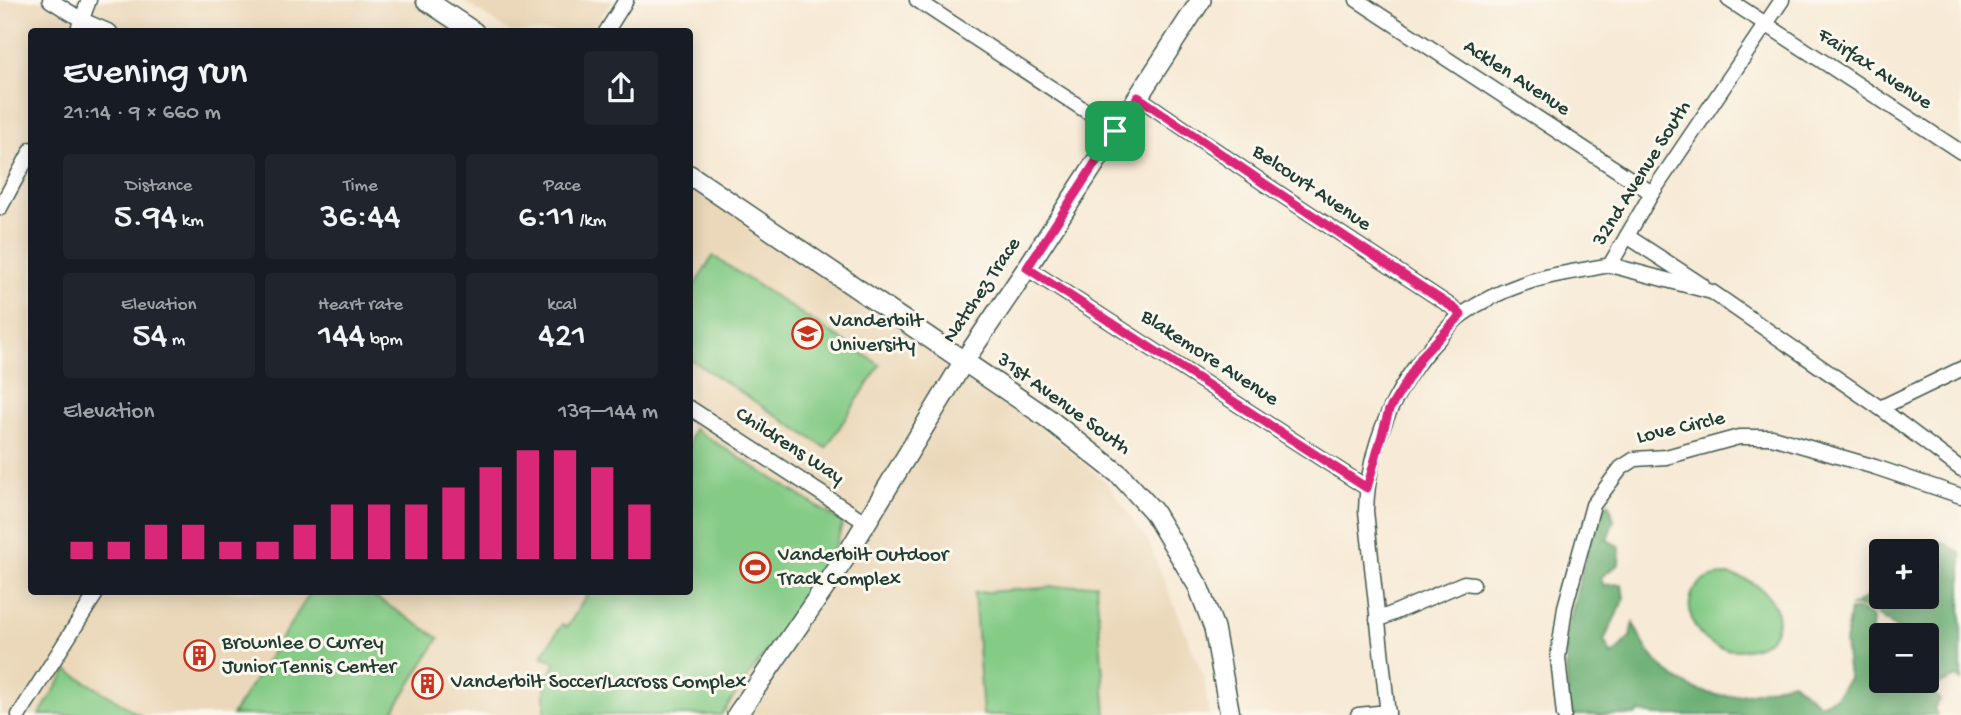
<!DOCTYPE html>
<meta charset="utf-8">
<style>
body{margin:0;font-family:"Gochi Hand",sans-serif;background:#20242c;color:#f1f3f6;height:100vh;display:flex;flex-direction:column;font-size:26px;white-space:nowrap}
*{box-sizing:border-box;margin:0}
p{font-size:23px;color:#9ea1a6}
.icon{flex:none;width:38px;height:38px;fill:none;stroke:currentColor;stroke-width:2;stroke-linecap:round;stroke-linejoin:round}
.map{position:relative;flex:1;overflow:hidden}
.side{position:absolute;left:28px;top:28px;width:665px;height:567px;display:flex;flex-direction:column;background:#171b24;border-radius:7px;box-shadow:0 4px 18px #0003}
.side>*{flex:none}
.controls{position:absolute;left:1869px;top:539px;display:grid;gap:14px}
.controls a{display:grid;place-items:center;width:70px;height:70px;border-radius:7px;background:#171b24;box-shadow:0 4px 18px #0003;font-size:35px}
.pin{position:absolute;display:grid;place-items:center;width:60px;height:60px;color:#fff;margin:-30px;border-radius:14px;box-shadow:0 4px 10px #0006}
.round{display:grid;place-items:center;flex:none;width:74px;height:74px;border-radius:7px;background:#20242c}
.overview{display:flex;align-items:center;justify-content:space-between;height:119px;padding:0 35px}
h1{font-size:38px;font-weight:600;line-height:52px}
.stats{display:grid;grid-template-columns:repeat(3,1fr);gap:10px;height:119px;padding:7px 35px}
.stats div{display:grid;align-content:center;border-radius:7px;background:#20242c;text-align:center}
.stats b{font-size:35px;font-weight:600}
.stats small{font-size:19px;font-weight:400}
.stats p{font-size:19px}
.chart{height:196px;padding:14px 35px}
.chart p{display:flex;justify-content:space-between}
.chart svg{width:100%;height:126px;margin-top:7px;stroke:#db2777;stroke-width:6}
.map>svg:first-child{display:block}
.built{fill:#ebd8ba}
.green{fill:#84cb86;stroke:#52845d;stroke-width:2}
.forest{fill:#6baf73;stroke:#457654;stroke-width:2}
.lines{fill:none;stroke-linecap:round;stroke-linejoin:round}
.minor-casing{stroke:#3f574c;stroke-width:17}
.secondary-casing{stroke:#3f574c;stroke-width:22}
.minor{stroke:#fff;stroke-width:14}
.secondary{stroke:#fff;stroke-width:19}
.route-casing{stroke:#fff;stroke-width:14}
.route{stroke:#db2777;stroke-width:9}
.labels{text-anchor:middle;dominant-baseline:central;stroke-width:6;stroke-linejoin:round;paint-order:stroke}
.street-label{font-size:21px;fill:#1f3d34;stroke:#fbf7ec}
.poi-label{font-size:21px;fill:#1f3d34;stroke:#fbf7ec;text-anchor:start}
</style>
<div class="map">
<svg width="1961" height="715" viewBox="0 0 1961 715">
<rect width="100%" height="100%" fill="#fbf7ec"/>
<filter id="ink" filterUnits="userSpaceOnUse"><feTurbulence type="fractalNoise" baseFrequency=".0143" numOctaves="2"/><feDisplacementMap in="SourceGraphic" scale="14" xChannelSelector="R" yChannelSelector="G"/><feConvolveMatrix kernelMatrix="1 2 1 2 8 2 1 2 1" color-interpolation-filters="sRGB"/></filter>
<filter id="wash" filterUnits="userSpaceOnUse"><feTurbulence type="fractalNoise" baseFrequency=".00686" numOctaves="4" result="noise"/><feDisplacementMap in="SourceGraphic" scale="28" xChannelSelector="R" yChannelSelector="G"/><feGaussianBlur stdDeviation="1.57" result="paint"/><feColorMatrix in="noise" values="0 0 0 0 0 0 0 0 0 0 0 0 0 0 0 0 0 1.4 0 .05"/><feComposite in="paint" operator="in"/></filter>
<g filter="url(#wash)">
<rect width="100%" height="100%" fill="#f7ead6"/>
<g class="built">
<path d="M 0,0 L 426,0 L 474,31 L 32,32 L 32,592 L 690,592 L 690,175 L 964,361 L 1106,482 L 1147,539 L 1204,677 L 1209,715 L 0,715 Z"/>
<path d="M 462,0 L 613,0 L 591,31 L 510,32 Z"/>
</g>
<g class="green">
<path d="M 713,256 L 880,365 L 826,448 L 690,359 L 690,293 Z"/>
<path d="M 694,429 L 843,523 L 836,544 L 775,639 L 721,715 L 545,715 L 545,686 L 555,664 L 554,661 L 542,656 L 562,624 L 567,627 L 589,592 L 690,592 L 690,438 Z"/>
<path d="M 1730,575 C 1784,584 1800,648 1736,650 C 1686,652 1666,573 1730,575 Z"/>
<path d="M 1096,584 L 1106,715 L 983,715 L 974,593 Z"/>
<path d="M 311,592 L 367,592 L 439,638 L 391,715 L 232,715 Z"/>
<path d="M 67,670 L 140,715 L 39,715 Z"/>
</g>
<g class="forest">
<path d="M 1609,503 L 1614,520 L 1607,540 L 1620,547 L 1619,564 L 1601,577 L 1603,585 L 1622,584 L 1624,599 L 1604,640 L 1612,656 L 1630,637 L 1633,623 C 1638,633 1643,644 1649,652 C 1668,680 1706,700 1739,695 C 1757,693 1775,686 1793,682 L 1820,704 L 1836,697 L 1849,678 L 1845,643 L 1850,610 L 1862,610 L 1873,618 L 1870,651 L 1881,659 L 1881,681 L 1923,681 L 1928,684 L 1940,700 L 1934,708 L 1937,715 L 1655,715 L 1640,712 L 1636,715 L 1572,715 L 1568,704 L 1565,639 L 1597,511 Z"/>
<path d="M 1943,543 L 1961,553 L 1961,681 L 1956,677 L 1940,684 L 1935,666 L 1927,653 L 1927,635 L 1907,635 L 1865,607 L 1852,606 L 1881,589 L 1881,597 L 1927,597 L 1927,551 L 1918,551 Z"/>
</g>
</g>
<g filter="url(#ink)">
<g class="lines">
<defs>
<g id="minor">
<path d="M 50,0 L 82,20 L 110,32"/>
<path d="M 917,0 L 1115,130"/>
<path d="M 1357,0 L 1652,193"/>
<path d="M 1729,0 L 1961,152"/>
<path d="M 77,32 L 89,0"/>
<path d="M 606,32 L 626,0"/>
<path d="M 1138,97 L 1265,184 L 1455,309 L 1461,315"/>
<path d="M 0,208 L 32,149"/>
<path d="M 1627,236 L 1702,285"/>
<path d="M 1610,265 L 1712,292 L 1880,408 L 1961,469"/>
<path d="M 1027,268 L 1367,488"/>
<path d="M 690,408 L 865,522"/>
<path d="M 1880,408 L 1961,369"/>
<path d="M 1377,620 L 1464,583 L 1473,584"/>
<path d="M 19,715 L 97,592"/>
<path d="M 1358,715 L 1388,712"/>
<path d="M 1388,715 L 1366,511 C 1368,445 1395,384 1440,337 C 1447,329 1454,320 1463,314 C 1480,302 1500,292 1520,285 C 1548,274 1581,271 1610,265 L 1652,193 L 1782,0"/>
<path d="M 1564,715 L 1558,658 L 1565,607 L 1593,505 L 1621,468 L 1635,459 L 1666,457 L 1739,437 L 1772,437 L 1875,467 L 1961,496"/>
</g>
<g id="secondary">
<path d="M 426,0 L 474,32"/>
<path d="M 690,175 L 1046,417 L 1120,475 L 1153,511 L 1198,586 L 1214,628 L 1230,715"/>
<path d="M 737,715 L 843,561 L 964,361 L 1027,268 L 1201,0"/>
</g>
</defs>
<use href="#minor" class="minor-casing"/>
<use href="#secondary" class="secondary-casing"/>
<use href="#minor" class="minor"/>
<use href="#secondary" class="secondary"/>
</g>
</g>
<g class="lines" filter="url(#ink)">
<defs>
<path id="route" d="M 1138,97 L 1265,184 L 1455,309 L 1461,315 L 1422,356 L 1389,410 L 1367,488 L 1027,268 Z"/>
</defs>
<use href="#route" class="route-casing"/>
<use href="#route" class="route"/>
</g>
<defs>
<symbol id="university-ring" viewBox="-11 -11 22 22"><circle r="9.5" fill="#fbf7ec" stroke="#c8321e" stroke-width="1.5"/><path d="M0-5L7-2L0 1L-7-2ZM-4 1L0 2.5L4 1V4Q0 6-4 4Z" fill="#c8321e"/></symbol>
<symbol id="stadium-ring" viewBox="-11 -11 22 22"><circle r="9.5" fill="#fbf7ec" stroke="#c8321e" stroke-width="1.5"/><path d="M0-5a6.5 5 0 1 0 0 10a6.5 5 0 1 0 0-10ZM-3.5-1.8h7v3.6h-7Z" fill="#c8321e"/></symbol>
<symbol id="building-ring" viewBox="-11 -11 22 22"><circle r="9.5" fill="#fbf7ec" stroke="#c8321e" stroke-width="1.5"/><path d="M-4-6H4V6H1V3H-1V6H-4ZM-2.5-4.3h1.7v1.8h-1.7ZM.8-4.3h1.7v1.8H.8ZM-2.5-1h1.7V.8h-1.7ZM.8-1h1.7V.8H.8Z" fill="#c8321e"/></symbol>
</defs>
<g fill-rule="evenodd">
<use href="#university-ring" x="790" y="316" width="35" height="35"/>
<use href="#stadium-ring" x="738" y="550" width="35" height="35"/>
<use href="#building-ring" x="182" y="638" width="35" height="35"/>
<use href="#building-ring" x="410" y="666" width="35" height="35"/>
</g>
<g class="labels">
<g class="street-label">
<text transform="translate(1874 70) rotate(33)">Fairfax Avenue</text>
<text transform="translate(1516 79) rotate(33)">Acklen Avenue</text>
<text transform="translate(1643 174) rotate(-58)">32nd Avenue South</text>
<text transform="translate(1311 189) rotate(34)">Belcourt Avenue</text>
<text transform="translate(983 291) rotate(-56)">Natchez Trace</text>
<text transform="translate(1209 359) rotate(33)">Blakemore Avenue</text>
<text transform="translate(1063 405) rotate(36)">31st Avenue South</text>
<text transform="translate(1681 429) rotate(-13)">Love Circle</text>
<text transform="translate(789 447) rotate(33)">Childrens Way</text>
</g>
<g class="poi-label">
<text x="830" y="322">Vanderbilt<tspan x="830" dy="24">University</tspan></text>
<text x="778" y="556">Vanderbilt Outdoor<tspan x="778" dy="24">Track Complex</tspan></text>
<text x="222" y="644">Brownlee O Currey<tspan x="222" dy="24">Junior Tennis Center</tspan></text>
<text x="451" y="683">Vanderbilt Soccer/Lacross Complex</text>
</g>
</g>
</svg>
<div class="controls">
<a>+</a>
<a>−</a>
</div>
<div class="pin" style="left:1115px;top:131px;background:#1e9e55"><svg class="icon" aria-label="arrive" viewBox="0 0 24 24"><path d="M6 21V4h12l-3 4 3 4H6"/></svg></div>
<section class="side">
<div class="overview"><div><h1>Evening run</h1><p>21:14 · 9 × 660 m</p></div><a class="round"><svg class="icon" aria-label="share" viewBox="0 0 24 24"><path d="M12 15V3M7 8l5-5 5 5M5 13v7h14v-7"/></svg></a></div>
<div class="stats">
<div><p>Distance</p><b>5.94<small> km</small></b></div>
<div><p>Time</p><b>36:44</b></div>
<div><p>Pace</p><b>6:11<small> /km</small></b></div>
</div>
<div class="stats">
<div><p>Elevation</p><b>54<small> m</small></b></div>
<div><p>Heart rate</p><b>144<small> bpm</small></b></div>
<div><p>kcal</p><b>421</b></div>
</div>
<div class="chart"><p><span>Elevation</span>139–144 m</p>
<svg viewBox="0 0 160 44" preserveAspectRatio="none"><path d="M5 44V38M15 44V38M25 44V32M35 44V32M45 44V38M55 44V38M65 44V32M75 44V25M85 44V25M95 44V25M105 44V19M115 44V12M125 44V6M135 44V6M145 44V12M155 44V25"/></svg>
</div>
</section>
</div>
